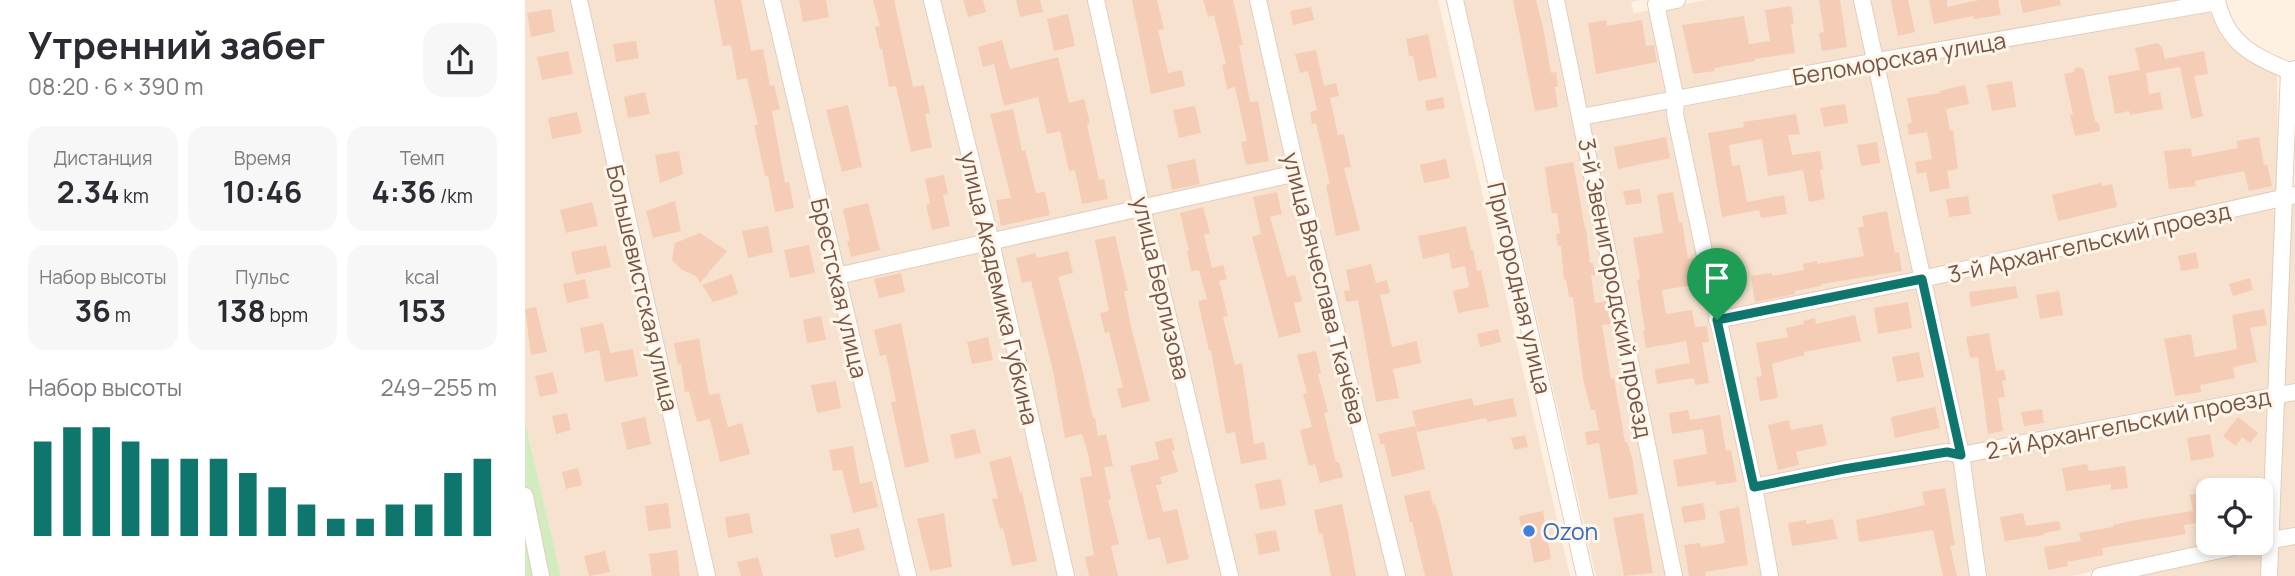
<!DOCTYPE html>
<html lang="ru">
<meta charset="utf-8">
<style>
body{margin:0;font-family:Manrope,sans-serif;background:#f7f7f7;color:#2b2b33;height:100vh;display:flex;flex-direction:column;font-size:26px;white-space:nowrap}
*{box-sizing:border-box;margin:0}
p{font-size:23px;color:#7c7c81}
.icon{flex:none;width:38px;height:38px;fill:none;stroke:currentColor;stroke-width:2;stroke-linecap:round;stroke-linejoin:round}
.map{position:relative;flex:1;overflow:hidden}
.side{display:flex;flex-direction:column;background:#fff;width:525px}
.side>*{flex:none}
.tools{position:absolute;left:1671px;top:478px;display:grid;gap:14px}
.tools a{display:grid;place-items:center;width:77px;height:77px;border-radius:14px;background:#fff;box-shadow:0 4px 10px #0003;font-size:35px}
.pin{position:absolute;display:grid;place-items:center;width:60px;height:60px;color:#fff;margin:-72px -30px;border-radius:50% 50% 50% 0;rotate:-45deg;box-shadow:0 0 7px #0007}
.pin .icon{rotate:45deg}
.round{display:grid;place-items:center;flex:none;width:74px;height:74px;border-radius:21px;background:#f7f7f7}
.summary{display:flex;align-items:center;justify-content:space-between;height:119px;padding:0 28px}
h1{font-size:38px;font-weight:700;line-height:52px}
.stats{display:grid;grid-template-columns:repeat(3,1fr);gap:10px;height:119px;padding:7px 28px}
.stats div{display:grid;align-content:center;border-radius:18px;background:#f7f7f7;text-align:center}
.stats b{font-size:30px;font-weight:700}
.stats small{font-size:19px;font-weight:400}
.stats p{font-size:19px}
.chart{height:196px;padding:14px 28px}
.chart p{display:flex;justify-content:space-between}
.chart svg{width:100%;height:126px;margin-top:7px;stroke:#0f766e;stroke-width:6}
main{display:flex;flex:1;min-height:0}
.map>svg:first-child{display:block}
.residential{fill:#f6e2cf}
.green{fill:#d3ecbf}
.building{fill:#f5cdb7}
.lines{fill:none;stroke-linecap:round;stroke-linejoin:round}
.minor-casing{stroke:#e2cdbc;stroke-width:18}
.minor{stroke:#fff;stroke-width:16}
.route-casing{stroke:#fff;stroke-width:14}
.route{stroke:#0f766e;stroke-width:9}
.shop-dot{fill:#3f7fe0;stroke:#fff5e9;stroke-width:2.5}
.labels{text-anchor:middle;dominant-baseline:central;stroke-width:6;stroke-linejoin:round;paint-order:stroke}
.street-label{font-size:23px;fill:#765546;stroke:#fff5e9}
.shop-label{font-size:23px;fill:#366cbe;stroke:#fff5e9;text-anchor:start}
</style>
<main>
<section class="side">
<div class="summary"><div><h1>Утренний забег</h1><p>08:20 · 6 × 390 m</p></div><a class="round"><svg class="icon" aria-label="share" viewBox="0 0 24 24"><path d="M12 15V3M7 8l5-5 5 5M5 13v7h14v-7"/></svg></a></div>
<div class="stats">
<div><p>Дистанция</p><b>2.34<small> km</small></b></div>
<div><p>Время</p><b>10:46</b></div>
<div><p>Темп</p><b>4:36<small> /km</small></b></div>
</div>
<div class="stats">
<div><p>Набор высоты</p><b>36<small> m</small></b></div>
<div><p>Пульс</p><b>138<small> bpm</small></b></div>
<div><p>kcal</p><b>153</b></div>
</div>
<div class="chart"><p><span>Набор высоты</span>249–255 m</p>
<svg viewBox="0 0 160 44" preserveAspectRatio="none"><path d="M5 44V11M15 44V6M25 44V6M35 44V11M45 44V17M55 44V17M65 44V17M75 44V22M85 44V27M95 44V33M105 44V38M115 44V38M125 44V33M135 44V33M145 44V22M155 44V17"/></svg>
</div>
</section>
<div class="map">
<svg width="1770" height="576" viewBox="0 0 1770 576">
<rect width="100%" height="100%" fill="#fef1e1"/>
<g class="residential">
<path d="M 0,0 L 913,0 L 1045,576 L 36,576 L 0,422 Z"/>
<path d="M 939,0 L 1024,0 L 1143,576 L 1071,576 Z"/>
<path d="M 1038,0 L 1117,0 L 1106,2 L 1109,13 L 1128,10 L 1146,96 L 1061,109 Z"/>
<path d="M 1183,0 L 1333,0 L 1346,50 L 1338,61 L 1154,95 L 1137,8 Z"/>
<path d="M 1342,0 L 1662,0 L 1363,55 L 1354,52 Z"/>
<path d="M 1684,10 L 1694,28 L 1752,70 L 1753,192 L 1400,270 L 1359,64 Z"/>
<path d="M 1345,72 L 1351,81 L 1392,277 L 1201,313 L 1193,309 L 1154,115 L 1158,107 Z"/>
<path d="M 1141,105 L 1145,115 L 1241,576 L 1154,576 L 1063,128 L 1069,119 Z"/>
<path d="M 1770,198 L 1770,383 L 1757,385 L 1763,206 Z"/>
<path d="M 1744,206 L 1754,215 L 1745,387 L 1741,393 L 1441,450 L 1406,308 L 1407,281 Z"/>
<path d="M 1378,288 L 1394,288 L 1429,446 L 1248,481 L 1234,477 L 1200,332 L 1208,321 Z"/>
<path d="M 1770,400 L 1770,530 L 1750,534 L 1758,402 Z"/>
<path d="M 1739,403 L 1743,408 L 1739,536 L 1736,537 L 1736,490 L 1684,490 L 1684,542 L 1712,543 L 1672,551 L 1670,546 L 1548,576 L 1458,576 L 1443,464 L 1450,457 Z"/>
<path d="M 1422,456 L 1431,460 L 1449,576 L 1250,576 L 1237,499 L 1246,488 Z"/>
<path d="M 1770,539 L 1770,576 L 1749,576 L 1750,544 Z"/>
<path d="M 1739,545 L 1738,576 L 1591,576 Z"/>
</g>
<path class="green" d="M 0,422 L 36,576 L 0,576 Z"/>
<g class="building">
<path d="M 189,0 L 216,0 L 226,51 L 238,49 L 245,86 L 249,85 L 255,109 L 247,111 L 260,183 L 264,182 L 269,208 L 250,212 L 243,176 L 240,176 L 233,143 L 229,125 L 233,125 L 222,78 L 212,80 L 206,45 L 198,46 Z"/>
<path d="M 274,0 L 301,0 L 304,17 L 278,22 Z"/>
<path d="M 348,0 L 369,0 L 388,87 L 399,85 L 405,113 L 400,114 L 407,147 L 386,152 L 371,86 L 364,87 L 357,49 L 355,50 L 350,27 L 355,26 Z"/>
<path d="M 438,0 L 458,0 L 461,12 L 443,17 Z"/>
<path d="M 491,0 L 515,0 L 518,12 L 495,17 Z"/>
<path d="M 607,0 L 632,0 L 639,29 L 633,30 L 643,73 L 657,70 L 660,86 L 626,94 Z"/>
<path d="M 678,0 L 708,0 L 718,45 L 714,45 L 725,102 L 733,101 L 744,161 L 721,165 L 716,142 L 722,141 L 710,87 L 702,89 L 697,65 L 701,64 L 689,15 L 683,17 Z"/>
<path d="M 988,0 L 1011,0 L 1018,27 L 1026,73 L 1031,72 L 1033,87 L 1030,87 L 1033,107 L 1010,111 Z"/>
<path d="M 1294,0 L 1315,0 L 1322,47 L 1297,51 L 1294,33 L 1299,32 Z"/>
<path d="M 1366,0 L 1383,0 L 1390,32 L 1373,36 Z"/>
<path d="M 1404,0 L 1422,0 L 1422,7 L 1454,0 L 1473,0 L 1476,15 L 1449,19 L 1448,16 L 1409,24 Z"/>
<path d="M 1495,0 L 1535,0 L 1536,5 L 1498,13 Z"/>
<path d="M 1266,6 L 1269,24 L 1266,24 L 1270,53 L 1230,59 L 1230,61 L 1189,68 L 1190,71 L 1168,74 L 1157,25 L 1219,16 L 1224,44 L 1245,41 L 1240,10 Z"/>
<path d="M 786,7 L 789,20 L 768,25 L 765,11 Z"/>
<path d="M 26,9 L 30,32 L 6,37 L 2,13 Z"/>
<path d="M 543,14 L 550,46 L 529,51 L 522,19 Z"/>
<path d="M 1081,20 L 1082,26 L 1117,20 L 1121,46 L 1129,45 L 1132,62 L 1071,74 L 1063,23 Z"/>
<path d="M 903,34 L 912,77 L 893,81 L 888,56 L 884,56 L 881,39 Z"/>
<path d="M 477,40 L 485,69 L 533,57 L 544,103 L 559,99 L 565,123 L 562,124 L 574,180 L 579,179 L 583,199 L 557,204 L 550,170 L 544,171 L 535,131 L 522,134 L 513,97 L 479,106 L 469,64 L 458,67 L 453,47 Z"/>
<path d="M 111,41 L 114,58 L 91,62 L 88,44 Z"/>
<path d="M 1632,43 L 1637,47 L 1640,59 L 1679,51 L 1683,74 L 1669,76 L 1678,116 L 1666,119 L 1655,67 L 1621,73 L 1624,94 L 1635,92 L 1638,109 L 1605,115 L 1604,111 L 1590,114 L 1583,76 L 1615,70 L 1610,48 Z"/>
<path d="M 791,50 L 799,86 L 811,83 L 814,96 L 805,98 L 813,135 L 819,134 L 826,167 L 819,168 L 835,230 L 811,236 L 801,185 L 805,184 L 791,123 L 787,124 L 785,112 L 792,110 L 783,71 L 775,73 L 770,54 Z"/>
<path d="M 43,51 L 48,74 L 17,80 L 12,57 Z"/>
<path d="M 1555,67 L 1559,70 L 1570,121 L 1574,124 L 1575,131 L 1550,136 L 1545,115 L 1548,114 L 1539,74 L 1549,72 L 1550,68 Z"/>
<path d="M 1487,81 L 1491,107 L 1467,111 L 1462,85 Z"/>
<path d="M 1440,85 L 1444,104 L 1421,109 L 1425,131 L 1428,130 L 1433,169 L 1422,171 L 1425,188 L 1405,192 L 1401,172 L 1392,174 L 1390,162 L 1407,159 L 1402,132 L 1384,135 L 1382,124 L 1387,123 L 1382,98 L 1415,93 L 1414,91 Z"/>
<path d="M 120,92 L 125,114 L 103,118 L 99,97 Z"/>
<path d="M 918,97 L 920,108 L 902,111 L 900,101 Z"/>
<path d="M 1320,104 L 1323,123 L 1299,127 L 1295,108 Z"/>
<path d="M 323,105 L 337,167 L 317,172 L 301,110 Z"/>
<path d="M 670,106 L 676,133 L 654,138 L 648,110 Z"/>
<path d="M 488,109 L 497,151 L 500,150 L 511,193 L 520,192 L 525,215 L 476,226 L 471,200 L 486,198 L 465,114 Z"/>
<path d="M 52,112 L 57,133 L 27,139 L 23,118 Z"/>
<path d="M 1271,114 L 1275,134 L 1263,135 L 1267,155 L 1295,151 L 1298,169 L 1295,170 L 1300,199 L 1284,202 L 1278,170 L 1243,176 L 1237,139 L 1204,145 L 1207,166 L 1215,165 L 1222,202 L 1259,195 L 1262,214 L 1236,218 L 1234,210 L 1197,217 L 1183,133 L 1219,127 L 1218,122 Z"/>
<path d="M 1141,137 L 1145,158 L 1093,169 L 1089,147 Z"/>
<path d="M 1734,137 L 1739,165 L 1742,164 L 1747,186 L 1724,191 L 1719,171 L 1670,181 L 1671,186 L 1644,189 L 1639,151 L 1666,148 L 1667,157 L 1713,148 L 1711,141 Z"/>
<path d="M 1352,142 L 1355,163 L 1336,166 L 1332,145 Z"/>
<path d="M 154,151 L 158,174 L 135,183 L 130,155 Z"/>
<path d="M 670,159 L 675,184 L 647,190 L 642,165 Z"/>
<path d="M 921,159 L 925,178 L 899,183 L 895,165 Z"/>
<path d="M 1048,162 L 1060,229 L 1061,228 L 1065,263 L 1068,263 L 1070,275 L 1066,275 L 1070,303 L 1082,301 L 1087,324 L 1077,325 L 1086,379 L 1089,378 L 1100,442 L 1102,442 L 1107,457 L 1113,494 L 1084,499 L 1074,443 L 1062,445 L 1060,432 L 1074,430 L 1070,410 L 1066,410 L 1058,379 L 1048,297 L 1044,297 L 1041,279 L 1039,280 L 1036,246 L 1033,246 L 1031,234 L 1035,233 L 1032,213 L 1027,213 L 1022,184 L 1020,167 Z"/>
<path d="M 419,175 L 423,194 L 418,195 L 425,226 L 407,230 L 401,205 L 405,204 L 400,179 Z"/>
<path d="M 1576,183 L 1577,186 L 1587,184 L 1592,207 L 1533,221 L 1527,195 Z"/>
<path d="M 1115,189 L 1117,203 L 1101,205 L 1098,191 Z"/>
<path d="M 752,192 L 757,214 L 745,217 L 762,277 L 770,275 L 777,301 L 769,303 L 776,332 L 754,338 L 727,237 L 736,234 L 728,197 Z"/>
<path d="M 1148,192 L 1154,223 L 1157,222 L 1163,259 L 1169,258 L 1174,284 L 1137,290 L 1141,314 L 1167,310 L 1170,327 L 1182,326 L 1184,342 L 1177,343 L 1184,383 L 1170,385 L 1169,378 L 1132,384 L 1130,369 L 1165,363 L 1161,341 L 1121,348 L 1118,331 L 1120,330 L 1112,280 L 1115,279 L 1108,238 L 1138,233 L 1132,195 Z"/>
<path d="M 1443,196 L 1446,214 L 1424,217 L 1421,199 Z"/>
<path d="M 150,201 L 156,231 L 128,238 L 121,211 Z"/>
<path d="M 67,202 L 73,226 L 41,233 L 35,210 Z"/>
<path d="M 343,203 L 355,250 L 326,257 L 322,241 L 325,241 L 318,209 Z"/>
<path d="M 678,207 L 685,233 L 679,235 L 687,268 L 698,265 L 702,279 L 694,281 L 703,316 L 698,317 L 710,365 L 717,363 L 729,444 L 739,442 L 742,459 L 716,464 L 710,432 L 701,434 L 686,351 L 684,351 L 673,301 L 682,299 L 674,270 L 666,271 L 662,251 L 664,251 L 655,213 Z"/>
<path d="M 1362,211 L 1370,253 L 1374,252 L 1377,271 L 1296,284 L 1296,286 L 1270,291 L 1270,294 L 1230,302 L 1226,276 L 1247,273 L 1247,276 L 1279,270 L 1278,264 L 1292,261 L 1292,264 L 1339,256 L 1333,228 L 1339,226 L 1337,216 Z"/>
<path d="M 243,226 L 248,252 L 223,258 L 217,231 Z"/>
<path d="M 941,226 L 946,250 L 948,250 L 952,271 L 956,270 L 964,307 L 933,313 L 928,291 L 944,287 L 940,266 L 927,269 L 924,253 L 898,259 L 893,236 Z"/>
<path d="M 175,233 L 202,251 L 175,283 L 171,276 L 156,269 L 147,260 L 150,243 Z"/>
<path d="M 590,236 L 603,291 L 599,291 L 606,327 L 625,401 L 597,408 L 592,389 L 598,387 L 584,332 L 580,333 L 575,313 L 584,311 L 570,240 Z"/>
<path d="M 81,245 L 86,267 L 51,275 L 46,252 Z"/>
<path d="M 284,245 L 290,273 L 265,278 L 259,250 Z"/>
<path d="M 543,251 L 548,273 L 533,277 L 556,364 L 568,418 L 570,418 L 573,436 L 581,434 L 588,466 L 579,467 L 586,499 L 583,500 L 594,544 L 586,546 L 593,576 L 564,576 L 560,557 L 569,555 L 555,478 L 567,476 L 563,453 L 557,434 L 540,438 L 528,371 L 506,281 L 497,283 L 491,258 L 510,253 L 512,258 Z"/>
<path d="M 1671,252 L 1674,268 L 1656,271 L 1653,256 Z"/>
<path d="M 846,264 L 851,283 L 862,280 L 865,293 L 855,295 L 867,347 L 892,341 L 896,363 L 868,369 L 874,398 L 851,402 L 833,300 L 821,302 L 819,291 L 825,290 L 821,270 Z"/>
<path d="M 376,273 L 380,292 L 354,298 L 349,279 Z"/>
<path d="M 207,274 L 213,294 L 188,302 L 177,285 Z"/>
<path d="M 1725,278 L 1728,290 L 1708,296 L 1704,284 Z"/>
<path d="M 60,279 L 64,298 L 42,303 L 38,284 Z"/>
<path d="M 1491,286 L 1493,298 L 1446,307 L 1444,292 Z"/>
<path d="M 1534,291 L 1538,315 L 1515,319 L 1511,295 Z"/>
<path d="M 1383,302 L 1387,328 L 1353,334 L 1349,308 Z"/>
<path d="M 11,307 L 22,352 L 6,355 L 0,309 Z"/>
<path d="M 1739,309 L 1742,325 L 1725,328 L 1732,362 L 1708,367 L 1710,378 L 1675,385 L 1676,392 L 1650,396 L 1639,339 L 1666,334 L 1670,357 L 1712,349 L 1707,315 Z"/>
<path d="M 1330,315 L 1336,341 L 1279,352 L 1280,355 L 1247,364 L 1253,398 L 1235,401 L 1231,377 L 1237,376 L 1231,343 L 1263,337 L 1261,328 L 1279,324 L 1278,321 L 1290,318 L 1291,324 Z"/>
<path d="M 296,316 L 301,340 L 282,343 L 278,320 Z"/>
<path d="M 78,323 L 85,353 L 108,349 L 113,376 L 80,382 L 74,350 L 60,353 L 55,328 Z"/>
<path d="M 376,323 L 404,462 L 380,468 L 366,402 L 371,401 L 361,355 L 355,356 L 349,330 Z"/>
<path d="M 973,329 L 976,342 L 955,347 L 952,334 Z"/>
<path d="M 1464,333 L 1471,371 L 1479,370 L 1481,380 L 1477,381 L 1480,397 L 1473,398 L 1478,431 L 1463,434 L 1453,357 L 1445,358 L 1441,337 Z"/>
<path d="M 463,337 L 468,360 L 447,364 L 442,342 Z"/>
<path d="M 174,339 L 184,395 L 194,393 L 203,427 L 217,423 L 225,454 L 195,462 L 185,419 L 172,422 L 164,391 L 160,392 L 156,364 L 153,365 L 149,343 Z"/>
<path d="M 791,351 L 796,373 L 793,374 L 803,412 L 799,413 L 811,462 L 814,462 L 818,477 L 795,483 L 790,464 L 784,466 L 775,430 L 787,427 L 778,394 L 782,393 L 772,355 Z"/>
<path d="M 1394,352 L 1399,377 L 1372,382 L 1367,357 Z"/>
<path d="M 28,372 L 33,393 L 15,397 L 10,376 Z"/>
<path d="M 311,381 L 316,408 L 292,413 L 286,385 Z"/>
<path d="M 947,398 L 949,406 L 988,398 L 992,416 L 962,422 L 961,418 L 892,432 L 887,411 Z"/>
<path d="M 1410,407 L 1415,428 L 1370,438 L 1366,417 Z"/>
<path d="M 1517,409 L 1519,423 L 1499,426 L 1496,412 Z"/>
<path d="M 1163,410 L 1165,420 L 1195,415 L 1201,451 L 1206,450 L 1212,482 L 1191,485 L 1190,481 L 1153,487 L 1148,460 L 1182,454 L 1178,429 L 1147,434 L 1144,413 Z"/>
<path d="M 42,413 L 46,430 L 31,434 L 27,416 Z"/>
<path d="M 120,417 L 126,444 L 102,450 L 96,423 Z"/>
<path d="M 1713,417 L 1733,433 L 1725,443 L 1717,437 L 1711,446 L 1698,436 Z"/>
<path d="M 1264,420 L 1266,430 L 1297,424 L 1302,445 L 1271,452 L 1274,465 L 1253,470 L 1243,425 Z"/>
<path d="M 890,426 L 900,469 L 867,477 L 859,444 L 856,445 L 853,434 Z"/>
<path d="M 450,429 L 456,453 L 430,459 L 425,435 Z"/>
<path d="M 1685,434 L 1689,457 L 1666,461 L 1662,438 Z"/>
<path d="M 1000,435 L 1003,447 L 989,450 L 986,438 Z"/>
<path d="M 647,438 L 650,450 L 647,451 L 653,472 L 635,477 L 637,484 L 631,485 L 638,512 L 652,509 L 664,559 L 642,564 L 635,537 L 623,540 L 605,466 L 634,459 L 630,442 Z"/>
<path d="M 328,446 L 335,484 L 347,481 L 353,507 L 328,513 L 317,470 L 308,471 L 304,450 Z"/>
<path d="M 486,456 L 495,493 L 497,492 L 512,561 L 487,566 L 478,528 L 475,529 L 467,499 L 473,498 L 464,462 Z"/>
<path d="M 1562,464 L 1564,471 L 1600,466 L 1603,488 L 1586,490 L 1586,484 L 1541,491 L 1537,468 Z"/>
<path d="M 53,468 L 57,485 L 41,489 L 37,472 Z"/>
<path d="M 756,479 L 761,505 L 735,510 L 730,484 Z"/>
<path d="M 1420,488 L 1430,545 L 1425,546 L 1432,576 L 1418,576 L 1408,530 L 1334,542 L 1331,520 L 1400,505 L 1397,492 Z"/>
<path d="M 905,490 L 908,505 L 910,504 L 915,520 L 928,576 L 900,576 L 887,522 L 885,522 L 879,496 Z"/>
<path d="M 1684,492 L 1684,521 L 1659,525 L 1661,534 L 1577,548 L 1578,555 L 1542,562 L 1543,566 L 1523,570 L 1519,547 L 1556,541 L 1554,533 L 1588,527 L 1588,525 L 1605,521 L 1668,511 L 1665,495 Z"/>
<path d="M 143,503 L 146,528 L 123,531 L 120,506 Z"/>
<path d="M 1178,503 L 1181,519 L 1159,523 L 1156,507 Z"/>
<path d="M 817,504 L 822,527 L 831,576 L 806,576 L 797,533 L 794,534 L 789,510 Z"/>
<path d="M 1214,507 L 1223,565 L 1180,572 L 1181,576 L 1164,576 L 1159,545 L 1175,543 L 1176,547 L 1200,543 L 1194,511 Z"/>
<path d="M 1018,511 L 1026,559 L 1009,563 L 1004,536 L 998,537 L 994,516 Z"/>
<path d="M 224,513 L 228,533 L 203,538 L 200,517 Z"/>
<path d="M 419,513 L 427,567 L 405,571 L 392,519 Z"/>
<path d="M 1118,513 L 1128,573 L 1099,576 L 1088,518 Z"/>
<path d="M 1498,513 L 1501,526 L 1534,521 L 1536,530 L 1519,533 L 1519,535 L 1480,541 L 1475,517 Z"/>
<path d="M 1308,519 L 1312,539 L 1267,546 L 1263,523 L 1281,520 L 1281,524 Z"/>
<path d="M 334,528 L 340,550 L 310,558 L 305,535 Z"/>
<path d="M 751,530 L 755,551 L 734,555 L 730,534 Z"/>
<path d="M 152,550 L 155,576 L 127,576 L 124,554 Z"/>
<path d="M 80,551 L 85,572 L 64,576 L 59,556 Z"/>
<path d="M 233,557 L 238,576 L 216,576 L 212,562 Z"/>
</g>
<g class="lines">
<defs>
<g id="minor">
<path d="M 54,0 L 182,576"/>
<path d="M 247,0 L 383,576"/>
<path d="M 407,0 L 466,242 L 541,576"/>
<path d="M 571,0 L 617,208 L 705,576"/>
<path d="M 733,0 L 772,173 L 872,576"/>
<path d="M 930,0 L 1060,576"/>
<path d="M 1031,0 L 1149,576"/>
<path d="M 1152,0 L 1131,4 L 1151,100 L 1150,114 L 1229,487 L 1245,576"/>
<path d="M 1337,0 L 1436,455 L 1453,576"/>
<path d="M 1692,0 C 1701,43 1727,55 1764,71 L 1770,69"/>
<path d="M 1056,117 L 1352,61 L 1692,2"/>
<path d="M 312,276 L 772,173"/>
<path d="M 1192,320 L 1397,279 L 1770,195"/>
<path d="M 1229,487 L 1319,469 L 1422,452 L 1436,455 L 1770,392"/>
<path d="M 0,496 L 16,576"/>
<path d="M 1736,542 L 1770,536"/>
<path d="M 1575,576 L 1732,542"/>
<path d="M 1744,576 L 1764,71"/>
</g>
</defs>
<use href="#minor" class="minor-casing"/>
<use href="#minor" class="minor"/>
</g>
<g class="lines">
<defs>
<path id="route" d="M 1397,279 L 1436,455 L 1422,452 L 1319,469 L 1229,487 L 1192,320 Z"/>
</defs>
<use href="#route" class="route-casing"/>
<use href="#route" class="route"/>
</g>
<circle class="shop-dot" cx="1004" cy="531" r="7"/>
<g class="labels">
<g class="street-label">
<text transform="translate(1374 58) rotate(-10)">Беломорская улица</text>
<text transform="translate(1564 242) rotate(-13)">3-й Архангельский проезд</text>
<text transform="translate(118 288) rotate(77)">Большевистская улица</text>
<text transform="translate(315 288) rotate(77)">Брестская улица</text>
<text transform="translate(475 288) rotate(77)">улица Академика Губкина</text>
<text transform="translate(637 288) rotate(77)">улица Берлизова</text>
<text transform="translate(800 288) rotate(76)">улица Вячеслава Ткачёва</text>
<text transform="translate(995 288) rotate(77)">Пригородная улица</text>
<text transform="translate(1091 288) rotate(79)">3-й Звенигородский проезд</text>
<text transform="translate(1603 423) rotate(-11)">2-й Архангельский проезд</text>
</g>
<g class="shop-label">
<text x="1018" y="531">Ozon</text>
</g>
</g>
</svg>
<div class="tools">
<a><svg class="icon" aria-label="locate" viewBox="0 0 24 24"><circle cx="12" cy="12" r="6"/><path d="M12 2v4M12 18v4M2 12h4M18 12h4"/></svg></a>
</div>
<div class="pin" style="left:1192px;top:320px;background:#1e9e55"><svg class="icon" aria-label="arrive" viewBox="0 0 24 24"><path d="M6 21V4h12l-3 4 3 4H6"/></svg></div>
</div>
</main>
